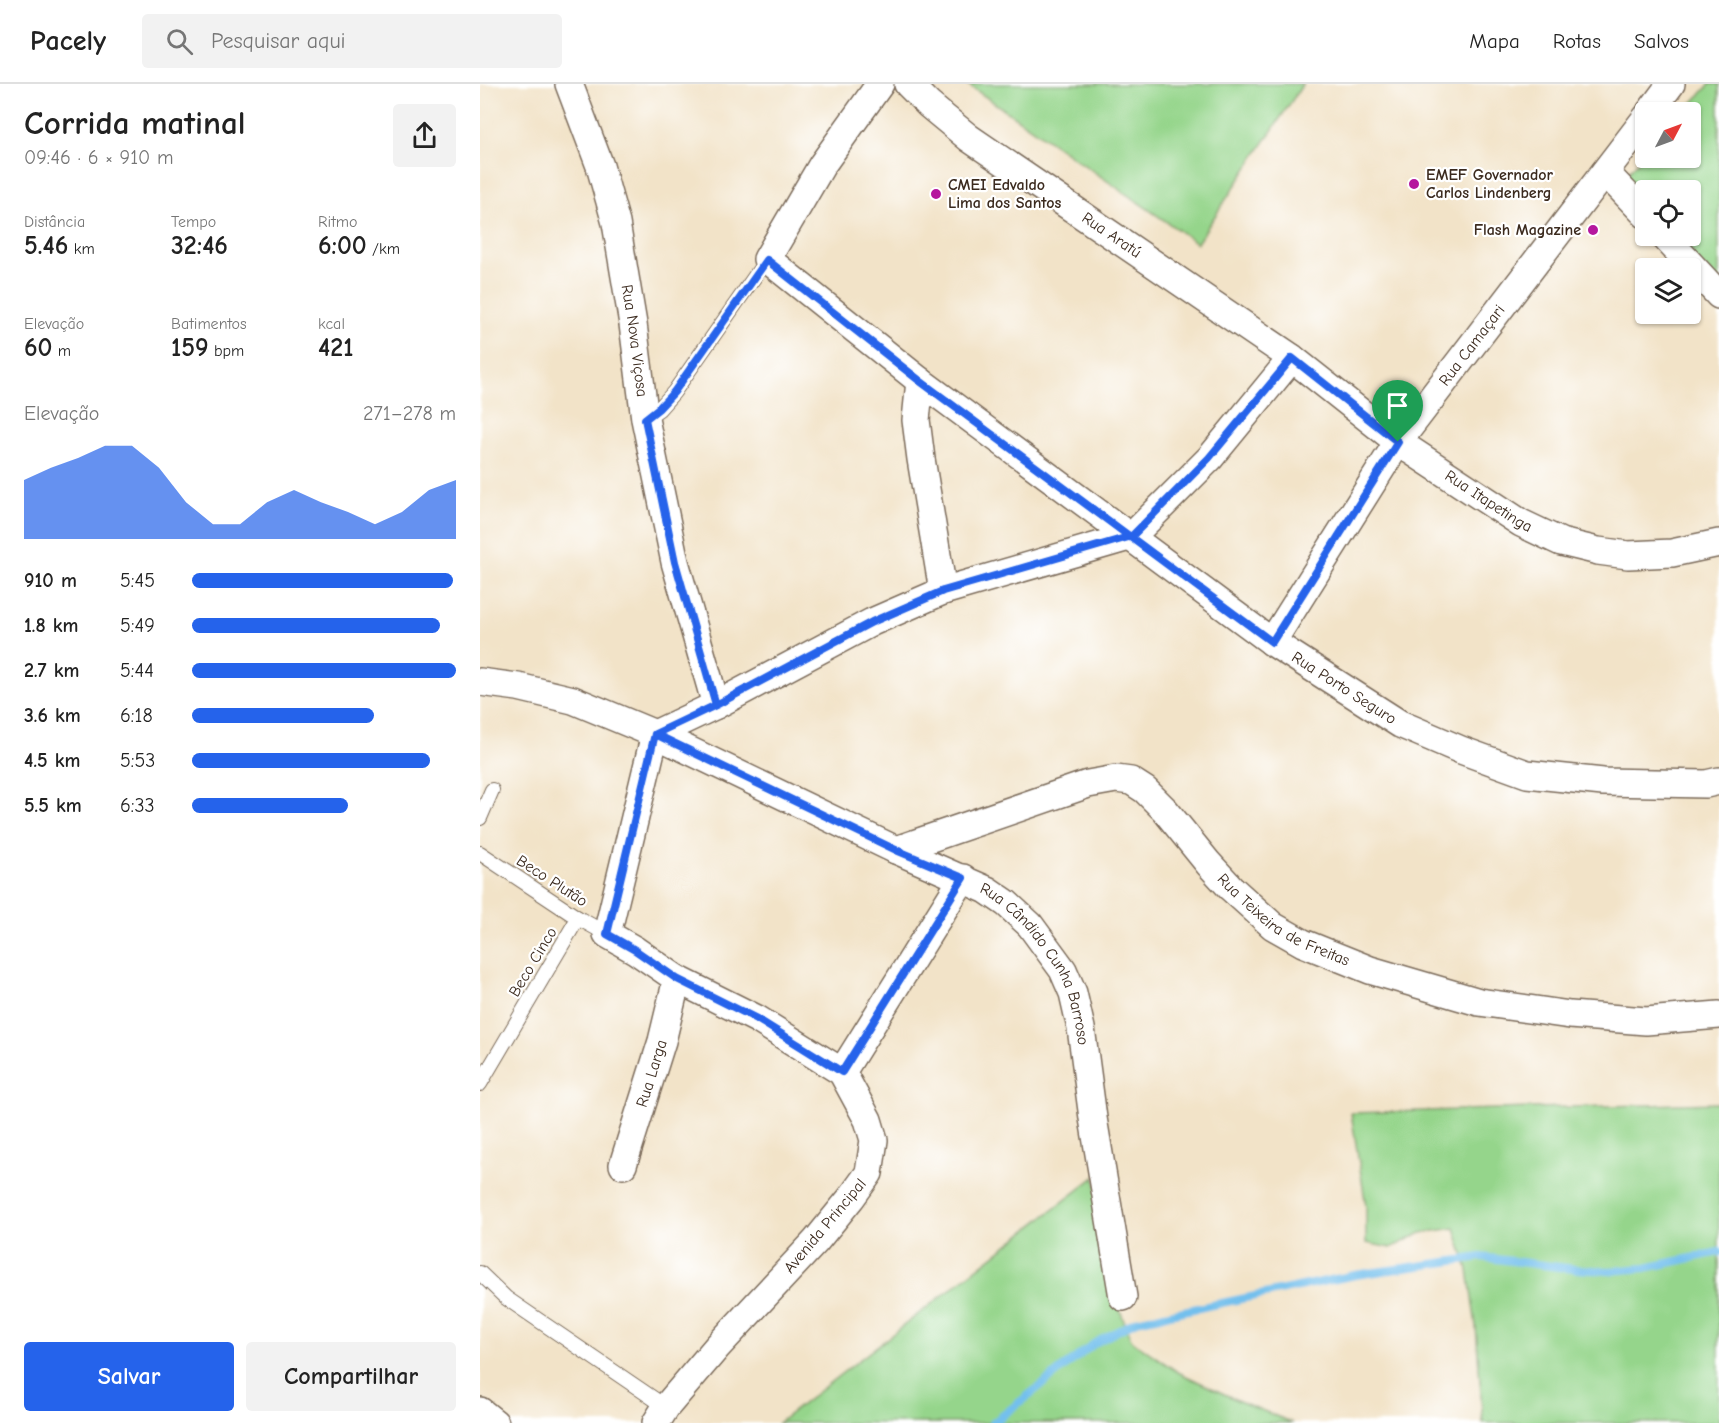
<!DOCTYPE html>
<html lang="pt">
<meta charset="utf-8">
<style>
body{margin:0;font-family:"Comic Neue",sans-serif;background:#f2f2f2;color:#222;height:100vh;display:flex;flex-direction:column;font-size:22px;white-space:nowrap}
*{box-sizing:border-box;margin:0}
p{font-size:20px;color:#767676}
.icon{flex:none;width:33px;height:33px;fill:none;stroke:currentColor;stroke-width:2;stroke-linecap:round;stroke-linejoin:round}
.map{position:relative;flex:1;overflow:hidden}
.sheet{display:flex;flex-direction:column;background:#fff;width:480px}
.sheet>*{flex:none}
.needle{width:39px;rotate:49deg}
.controls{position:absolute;left:1155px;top:18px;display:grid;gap:12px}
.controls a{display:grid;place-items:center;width:66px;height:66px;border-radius:6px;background:#fff;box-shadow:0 2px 4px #0004;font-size:30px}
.pin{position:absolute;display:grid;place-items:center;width:51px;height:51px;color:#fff;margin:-62px -26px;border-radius:50% 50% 50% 0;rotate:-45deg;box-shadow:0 0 6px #0007}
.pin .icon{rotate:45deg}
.round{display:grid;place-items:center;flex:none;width:63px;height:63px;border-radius:6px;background:#f2f2f2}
.headline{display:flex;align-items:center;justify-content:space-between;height:102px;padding:0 24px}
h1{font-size:33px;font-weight:700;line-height:45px}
.stats{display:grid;grid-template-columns:repeat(3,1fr);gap:9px;height:102px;padding:6px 24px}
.stats div{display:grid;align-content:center}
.stats b{font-size:26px;font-weight:700}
.stats small{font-size:16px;font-weight:400}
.stats p{font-size:16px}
.chart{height:168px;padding:12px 24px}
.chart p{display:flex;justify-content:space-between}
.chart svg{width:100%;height:108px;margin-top:6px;fill:#2563eb;opacity:.7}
.primary-button{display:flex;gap:12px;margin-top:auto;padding:12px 24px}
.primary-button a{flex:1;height:69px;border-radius:6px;background:#2563eb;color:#fff;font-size:24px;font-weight:700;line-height:69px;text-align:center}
.primary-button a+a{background:#f2f2f2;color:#222}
ul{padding:0 24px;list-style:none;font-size:20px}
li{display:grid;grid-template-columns:96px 72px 1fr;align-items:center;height:45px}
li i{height:15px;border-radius:8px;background:#2563eb}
header{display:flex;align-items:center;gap:36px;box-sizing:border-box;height:84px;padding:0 30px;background:#fff;border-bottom:2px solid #e0e0e0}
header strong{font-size:28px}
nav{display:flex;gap:33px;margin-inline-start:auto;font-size:21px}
.search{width:420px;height:54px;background:#f2f2f2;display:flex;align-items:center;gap:15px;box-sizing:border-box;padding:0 21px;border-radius:6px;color:#767676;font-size:22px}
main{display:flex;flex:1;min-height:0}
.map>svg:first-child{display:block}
.green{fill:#95d58b;stroke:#688054;stroke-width:1.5}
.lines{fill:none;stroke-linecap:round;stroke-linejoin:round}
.stream{stroke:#73c0ed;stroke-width:8}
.lane-casing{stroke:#7b6b5a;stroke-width:16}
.street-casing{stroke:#7b6b5a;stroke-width:30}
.lane{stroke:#fff;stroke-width:14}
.street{stroke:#fff;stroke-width:27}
.route-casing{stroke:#fff;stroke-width:12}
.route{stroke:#2563eb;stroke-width:8}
.poi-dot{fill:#b5179e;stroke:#fff;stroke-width:2}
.labels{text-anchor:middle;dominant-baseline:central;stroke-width:4.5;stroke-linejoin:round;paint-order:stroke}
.poi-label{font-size:16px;font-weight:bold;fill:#3b2a1e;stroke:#fff;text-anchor:start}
.street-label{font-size:16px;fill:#3b2a1e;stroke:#fff}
</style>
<header>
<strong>Pacely</strong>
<div class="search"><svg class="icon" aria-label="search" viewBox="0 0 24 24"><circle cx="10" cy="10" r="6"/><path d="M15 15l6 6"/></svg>Pesquisar aqui</div>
<nav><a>Mapa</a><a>Rotas</a><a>Salvos</a></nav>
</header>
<main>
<section class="sheet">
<div class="headline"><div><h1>Corrida matinal</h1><p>09:46 · 6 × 910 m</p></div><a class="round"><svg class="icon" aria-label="share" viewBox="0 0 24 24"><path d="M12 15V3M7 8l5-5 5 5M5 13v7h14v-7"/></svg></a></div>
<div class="stats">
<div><p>Distância</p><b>5.46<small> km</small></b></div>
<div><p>Tempo</p><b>32:46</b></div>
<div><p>Ritmo</p><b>6:00<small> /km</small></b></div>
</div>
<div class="stats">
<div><p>Elevação</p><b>60<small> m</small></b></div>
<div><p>Batimentos</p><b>159<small> bpm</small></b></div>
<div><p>kcal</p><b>421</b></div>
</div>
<div class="chart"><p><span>Elevação</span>271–278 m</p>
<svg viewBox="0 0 160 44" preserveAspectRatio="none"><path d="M0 44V20L10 15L20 11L30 6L40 6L50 15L60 29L70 38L80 38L90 29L100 24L110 29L120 33L130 38L140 33L150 24L160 20V44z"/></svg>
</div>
<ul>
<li><b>910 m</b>5:45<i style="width:99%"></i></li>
<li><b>1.8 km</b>5:49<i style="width:94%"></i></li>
<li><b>2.7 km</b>5:44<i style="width:100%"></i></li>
<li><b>3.6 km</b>6:18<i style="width:69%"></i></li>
<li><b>4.5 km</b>5:53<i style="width:90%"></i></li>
<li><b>5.5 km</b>6:33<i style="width:59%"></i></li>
</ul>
<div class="primary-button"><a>Salvar</a><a>Compartilhar</a></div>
</section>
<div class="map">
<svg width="1239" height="1339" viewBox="0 0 1239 1339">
<rect width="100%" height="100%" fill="#fff"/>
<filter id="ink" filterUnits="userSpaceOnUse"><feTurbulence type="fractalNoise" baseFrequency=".0167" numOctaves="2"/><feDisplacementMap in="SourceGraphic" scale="12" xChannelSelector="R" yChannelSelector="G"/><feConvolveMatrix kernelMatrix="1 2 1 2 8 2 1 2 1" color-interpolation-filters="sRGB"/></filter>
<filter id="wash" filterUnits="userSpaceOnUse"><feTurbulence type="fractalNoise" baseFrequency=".008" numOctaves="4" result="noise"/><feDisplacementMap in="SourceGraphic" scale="24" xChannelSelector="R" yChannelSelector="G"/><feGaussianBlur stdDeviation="1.35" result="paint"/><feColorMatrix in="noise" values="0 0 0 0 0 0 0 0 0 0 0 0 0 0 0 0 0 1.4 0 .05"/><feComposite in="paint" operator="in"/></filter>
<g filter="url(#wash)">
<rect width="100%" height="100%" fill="#f2e3c8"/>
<g class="green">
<path d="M 487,0 L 823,0 L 717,159 Z"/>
<path d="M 1230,0 L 1239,0 L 1239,204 L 1190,152 L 1210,152 L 1210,106 L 1166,106 L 1165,125 L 1140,97 L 1165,70 L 1166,74 L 1210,74 L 1210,28 L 1204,28 Z"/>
<path d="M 1239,1019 L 1239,1339 L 1003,1339 L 996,1242 L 988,1186 L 975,1144 L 941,1149 L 911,1164 L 886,1159 L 886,1122 L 871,1029 Z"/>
<path d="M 615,1093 L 628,1193 L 651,1256 L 698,1288 L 759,1317 L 813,1339 L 298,1339 Z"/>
</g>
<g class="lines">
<path class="stream" d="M 513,1339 L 615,1259 L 656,1237 L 875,1191 L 1001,1173 L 1094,1185 L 1129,1187 L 1165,1184 L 1239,1168"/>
</g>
</g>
<g filter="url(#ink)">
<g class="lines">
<defs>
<g id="lane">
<path d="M 165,335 L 179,325 L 194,308 L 287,175"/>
<path d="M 0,734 L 12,706"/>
<path d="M 0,769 L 98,834 L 127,850"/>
<path d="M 0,1000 L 98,834"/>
<path d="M 0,1189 L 26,1214 L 186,1323"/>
</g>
<g id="street">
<path id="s1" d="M 89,0 L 120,82 L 136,139 L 153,240 L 165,335 L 195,478 L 236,621"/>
<path id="s2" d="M 400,0 L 342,81 L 287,175 L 440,297 L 792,558 L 920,640 L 981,666 L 1047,690 L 1123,698 L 1226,700 L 1239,697"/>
<path id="s3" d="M 428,0 L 449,21 L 489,54 L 812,274 L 918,358 L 1041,439 L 1081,458 L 1118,467 L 1148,471 L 1192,469 L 1239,459"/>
<path d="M 1170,28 L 1191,0"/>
<path d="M 1125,88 L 1166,131"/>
<path d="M 1184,152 L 1239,211"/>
<path d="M 440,297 L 436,336 L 441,375 L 463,507"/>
<path id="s4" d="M 792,558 L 918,358 L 1166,34"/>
<path id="s5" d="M 0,598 L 38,603 L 93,616 L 175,650 L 416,766 L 507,806 L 526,819 L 550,841 L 583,886 L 593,909 L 601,944 L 613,1034 L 643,1213"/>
<path d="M 175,650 L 127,850 L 155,866 L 197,895 L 277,935 L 362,988 L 388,1036 L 394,1056 L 389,1089 L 371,1114 L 336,1157 L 237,1263 L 186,1323 L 176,1339"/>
<path d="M 175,650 L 236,621 L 392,538 L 463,507 L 652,452 L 730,374 L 812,274"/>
<path id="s6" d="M 416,766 L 608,700 L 636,695 L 651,697 L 665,706 L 685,726 L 728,779 L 751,804 L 793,842 L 823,859 L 890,886 L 999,918 L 1090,931 L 1166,937 L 1239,931"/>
<path d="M 362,988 L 483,794"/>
<path id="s7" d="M 143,1081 L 182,957 L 197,895"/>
<path d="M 0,1327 L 15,1339"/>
</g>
</defs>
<use href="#lane" class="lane-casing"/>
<use href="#street" class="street-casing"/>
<use href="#lane" class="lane"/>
<use href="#street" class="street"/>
</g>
</g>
<g class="lines" filter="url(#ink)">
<defs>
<path id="route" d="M 918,358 L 812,274 L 729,374 L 652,452 L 463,507 L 392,538 L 236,621 L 175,650 L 416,766 L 483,794 L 362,988 L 277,935 L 197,895 L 155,866 L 127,850 L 175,650 L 236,621 L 195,478 L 165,335 L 179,324 L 194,308 L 287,176 L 440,297 L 792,558 L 918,358"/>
</defs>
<use href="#route" class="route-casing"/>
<use href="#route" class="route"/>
</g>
<g class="poi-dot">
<circle cx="934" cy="100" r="6"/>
<circle cx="456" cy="110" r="6"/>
<circle cx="1113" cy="146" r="6"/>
</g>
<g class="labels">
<g class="poi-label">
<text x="946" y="91">EMEF Governador<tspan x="946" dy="18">Carlos Lindenberg</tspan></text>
<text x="468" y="101">CMEI Edvaldo<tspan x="468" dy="18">Lima dos Santos</tspan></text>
<text x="1101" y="146" text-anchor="end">Flash Magazine</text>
</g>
<g class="street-label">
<text stroke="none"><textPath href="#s3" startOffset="254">Rua Aratú</textPath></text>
<text stroke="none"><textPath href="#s1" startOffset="266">Rua Nova Viçosa</textPath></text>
<text stroke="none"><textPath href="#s4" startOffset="358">Rua Camaçari</textPath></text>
<text stroke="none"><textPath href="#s3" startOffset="716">Rua Itapetinga</textPath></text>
<text stroke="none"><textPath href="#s2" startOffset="928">Rua Porto Seguro</textPath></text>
<text transform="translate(72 797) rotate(33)">Beco Plutão</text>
<text stroke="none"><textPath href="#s6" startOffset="456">Rua Teixeira de Freitas</textPath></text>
<text transform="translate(53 878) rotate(-59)">Beco Cinco</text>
<text stroke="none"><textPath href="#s5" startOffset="642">Rua Cândido Cunha Barroso</textPath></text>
<text stroke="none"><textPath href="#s7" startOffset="96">Rua Larga</textPath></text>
<text transform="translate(345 1142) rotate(-50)">Avenida Principal</text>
</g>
</g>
</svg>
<div class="controls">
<a><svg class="needle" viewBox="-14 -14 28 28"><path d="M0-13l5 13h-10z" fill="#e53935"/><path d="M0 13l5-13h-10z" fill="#767676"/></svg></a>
<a><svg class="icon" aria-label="locate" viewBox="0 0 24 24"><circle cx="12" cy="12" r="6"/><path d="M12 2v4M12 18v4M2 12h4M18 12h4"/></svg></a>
<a><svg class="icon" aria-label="layers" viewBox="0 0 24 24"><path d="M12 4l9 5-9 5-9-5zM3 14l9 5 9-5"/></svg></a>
</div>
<div class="pin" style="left:918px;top:358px;background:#1e9e55"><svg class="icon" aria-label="arrive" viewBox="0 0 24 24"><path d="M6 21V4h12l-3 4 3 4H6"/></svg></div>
</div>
</main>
